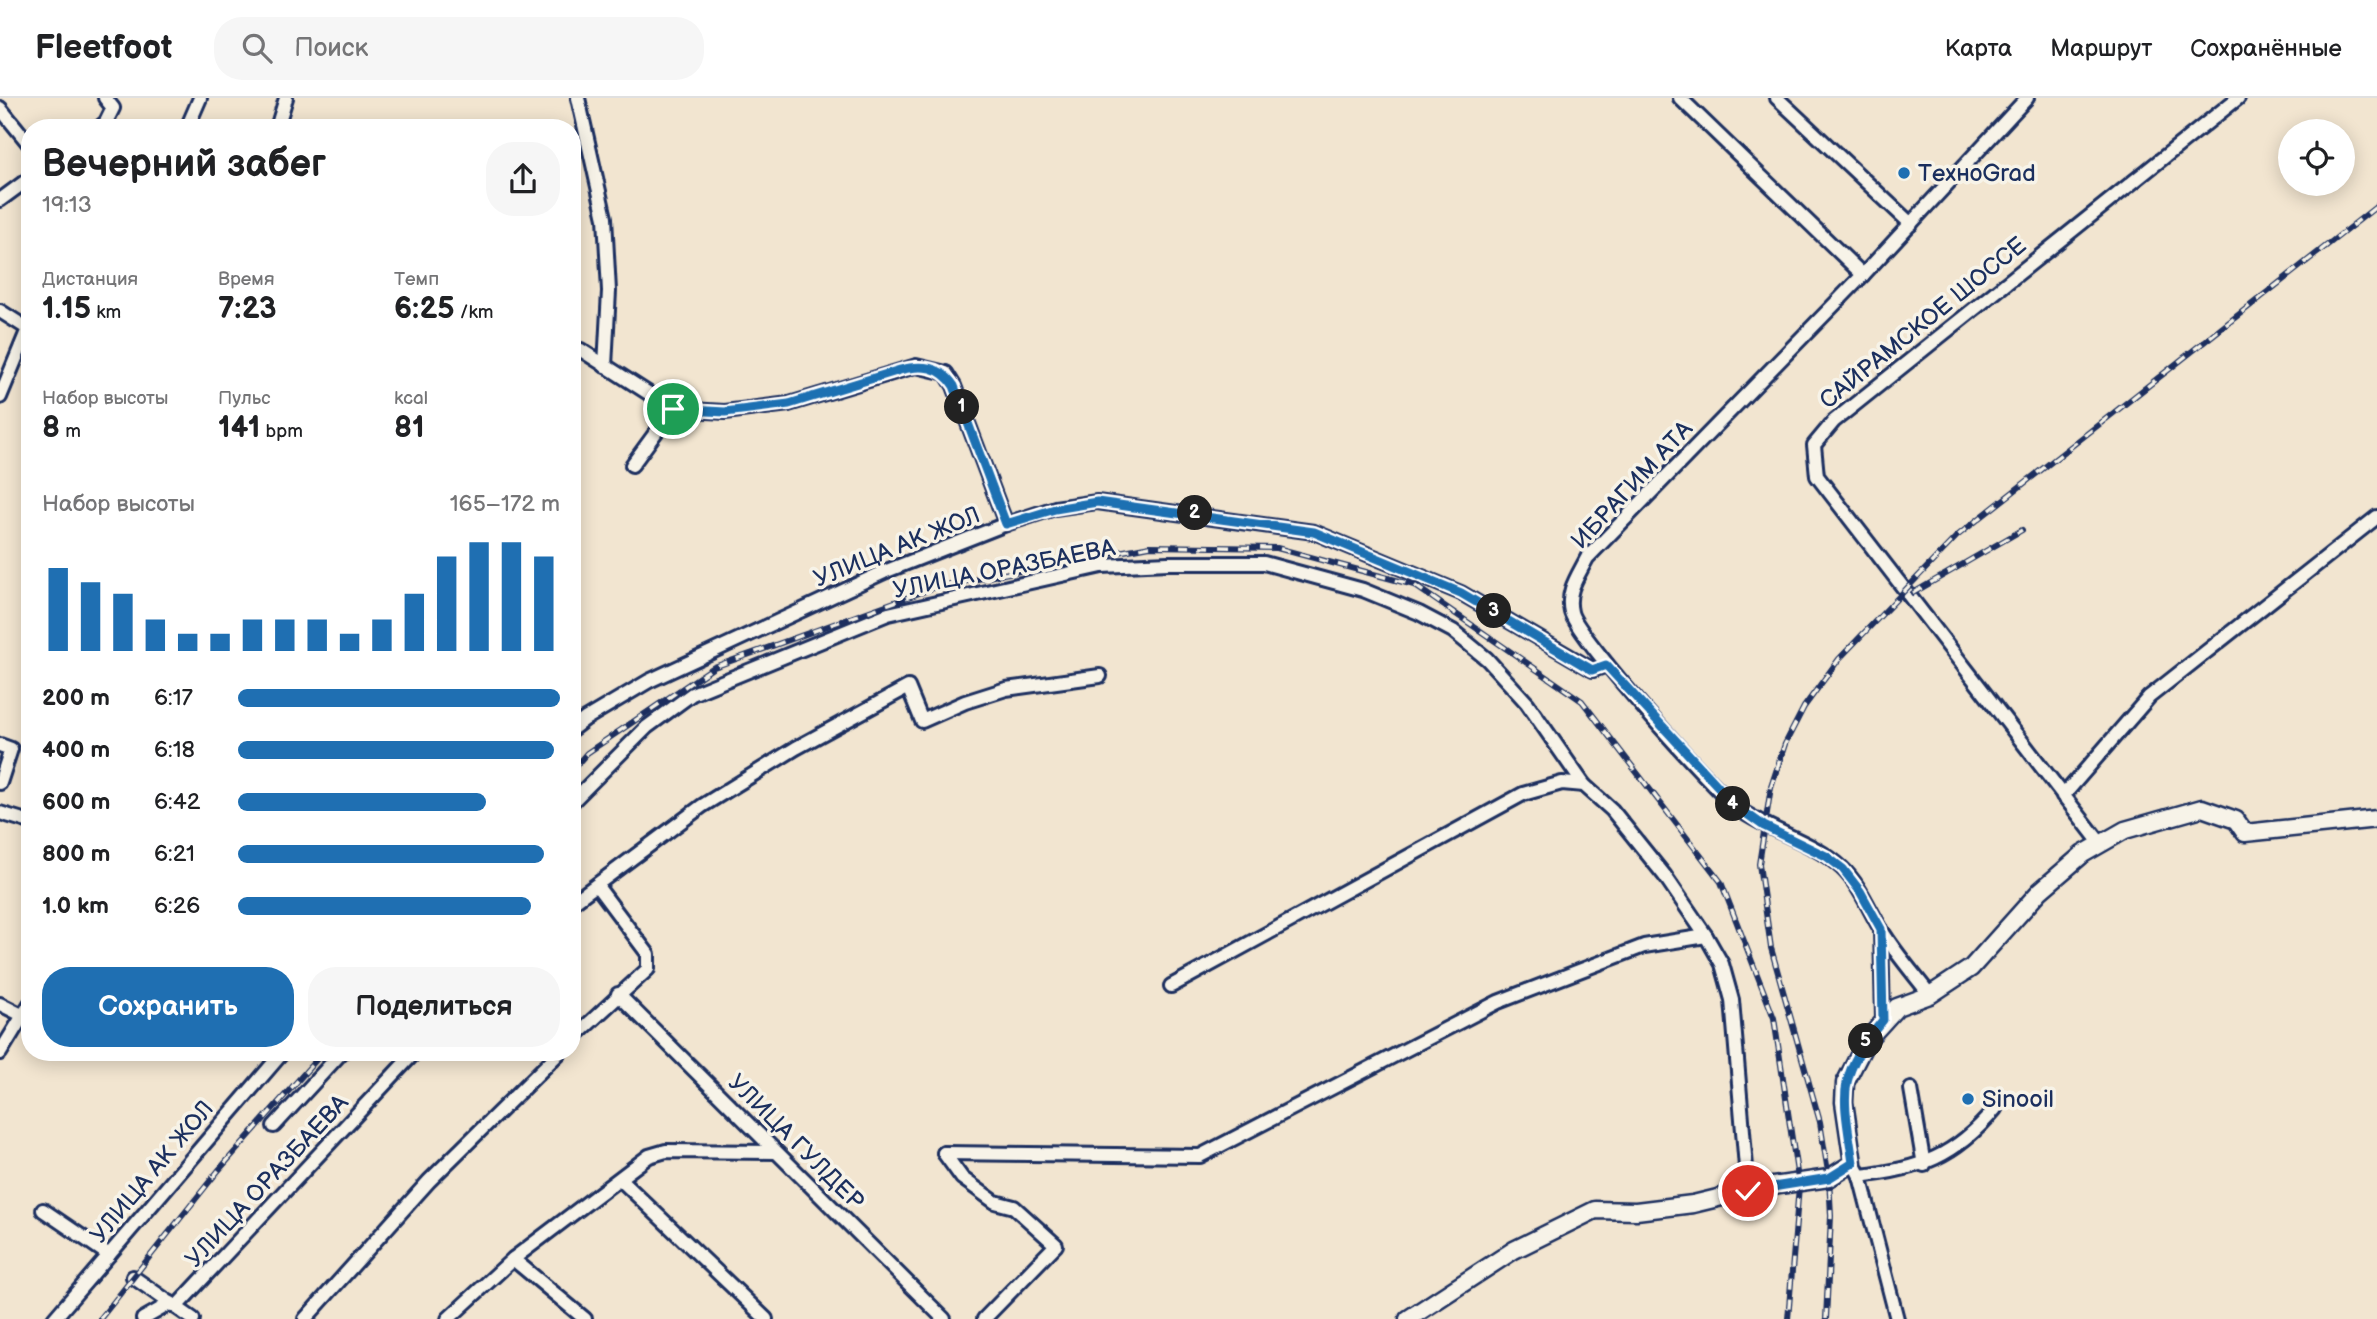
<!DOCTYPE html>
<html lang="ru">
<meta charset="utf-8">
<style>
body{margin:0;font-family:"Balsamiq Sans",sans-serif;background:#f6f6f6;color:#202124;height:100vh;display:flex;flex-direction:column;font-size:26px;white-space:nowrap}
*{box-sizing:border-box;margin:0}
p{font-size:23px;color:#757577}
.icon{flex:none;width:38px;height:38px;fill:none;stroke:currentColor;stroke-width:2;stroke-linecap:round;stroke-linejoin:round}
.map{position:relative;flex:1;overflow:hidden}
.panel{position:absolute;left:21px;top:21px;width:560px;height:942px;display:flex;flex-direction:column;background:#fff;border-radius:28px;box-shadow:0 4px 18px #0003}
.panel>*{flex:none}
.buttons{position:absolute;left:2278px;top:21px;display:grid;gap:14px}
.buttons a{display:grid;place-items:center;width:77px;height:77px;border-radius:50%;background:#fff;box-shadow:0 4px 18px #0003;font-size:35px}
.pin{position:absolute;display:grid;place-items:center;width:60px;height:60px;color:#fff;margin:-30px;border:4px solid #fff;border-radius:50%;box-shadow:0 2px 7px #0007}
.km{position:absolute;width:35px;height:35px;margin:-18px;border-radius:50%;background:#222;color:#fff;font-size:19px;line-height:35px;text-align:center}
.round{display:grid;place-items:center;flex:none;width:74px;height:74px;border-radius:28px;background:#f6f6f6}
.headline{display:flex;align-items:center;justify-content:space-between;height:119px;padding:0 21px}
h1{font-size:38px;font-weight:700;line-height:52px}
.metrics{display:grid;grid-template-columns:repeat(3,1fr);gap:10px;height:119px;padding:7px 21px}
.metrics div{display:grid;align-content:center}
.metrics b{font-size:30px;font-weight:700}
.metrics small{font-size:19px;font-weight:400}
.metrics p{font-size:19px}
.chart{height:196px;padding:14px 21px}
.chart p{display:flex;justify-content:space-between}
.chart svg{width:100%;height:126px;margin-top:7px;stroke:#1f6fb2;stroke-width:6}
.cta{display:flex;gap:14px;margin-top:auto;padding:14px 21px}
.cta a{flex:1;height:80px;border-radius:28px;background:#1f6fb2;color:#fff;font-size:28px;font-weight:700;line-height:80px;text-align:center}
.cta a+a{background:#f6f6f6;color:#202124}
ul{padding:0 21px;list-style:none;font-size:23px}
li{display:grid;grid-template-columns:112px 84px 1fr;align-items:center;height:52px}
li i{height:18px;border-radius:9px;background:#1f6fb2}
header{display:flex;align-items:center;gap:42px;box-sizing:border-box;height:98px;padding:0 35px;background:#fff;border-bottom:2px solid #e0e0e0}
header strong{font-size:33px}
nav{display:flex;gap:38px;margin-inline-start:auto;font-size:24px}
.search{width:490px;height:63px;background:#f6f6f6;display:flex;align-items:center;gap:18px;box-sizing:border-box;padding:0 24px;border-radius:28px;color:#757577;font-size:26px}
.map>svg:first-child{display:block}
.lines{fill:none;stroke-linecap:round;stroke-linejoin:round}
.minor-casing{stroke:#1b2f5e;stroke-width:18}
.major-casing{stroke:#1b2f5e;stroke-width:21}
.minor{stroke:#f7f3e8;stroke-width:12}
.major{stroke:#f7f3e8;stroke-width:16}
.rail-casing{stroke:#1b2f5e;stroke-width:6}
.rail{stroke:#f7f3e8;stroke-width:3.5;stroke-dasharray:10;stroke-linecap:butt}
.route-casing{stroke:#fff;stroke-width:14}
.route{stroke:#1f6fb2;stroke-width:9}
.poi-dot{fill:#1f6fb2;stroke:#f7f3e8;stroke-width:2.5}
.labels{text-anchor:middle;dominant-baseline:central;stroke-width:7;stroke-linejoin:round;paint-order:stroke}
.poi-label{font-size:24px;fill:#1b2f5e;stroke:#f7f3e8;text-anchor:start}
.street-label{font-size:24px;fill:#1b2f5e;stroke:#f7f3e8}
</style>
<header>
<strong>Fleetfoot</strong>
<div class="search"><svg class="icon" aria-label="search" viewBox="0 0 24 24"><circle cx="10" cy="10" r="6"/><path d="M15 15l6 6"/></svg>Поиск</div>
<nav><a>Карта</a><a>Маршрут</a><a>Сохранённые</a></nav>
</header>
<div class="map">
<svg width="2377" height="1221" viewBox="0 0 2377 1221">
<rect width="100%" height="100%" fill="#f2e5d0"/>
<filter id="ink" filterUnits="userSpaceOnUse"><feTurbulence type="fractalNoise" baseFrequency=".0143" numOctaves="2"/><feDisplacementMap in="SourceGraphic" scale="14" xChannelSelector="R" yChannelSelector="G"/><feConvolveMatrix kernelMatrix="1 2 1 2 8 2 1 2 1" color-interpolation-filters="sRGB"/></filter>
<g filter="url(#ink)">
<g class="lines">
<defs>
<g id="minor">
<path d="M 578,0 L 605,120 L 609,193 L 605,268"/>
<path d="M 1680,0 L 1863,177"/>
<path d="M 1777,0 L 1911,126"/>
<path d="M 0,10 L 30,47"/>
<path d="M 99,30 L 106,24 L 113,10 L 105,0"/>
<path d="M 187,30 L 200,0"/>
<path d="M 277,30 L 286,0"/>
<path d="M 0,102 L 30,80"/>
<path d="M 0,213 L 30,232"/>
<path d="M 572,251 L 581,252 L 673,311 L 725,314 L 789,306 L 916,268 L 946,275 L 954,288 L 1006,426"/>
<path d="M 0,299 L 28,231"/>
<path d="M 632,367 L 673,311"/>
<path d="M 572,631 L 585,621 L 649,583 L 884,474 L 1006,426 L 1055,410 L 1097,404 L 1314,434 L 1461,495 L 1593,572 L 1607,567"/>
<path d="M 0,647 L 11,651 L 0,685"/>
<path d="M 2063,698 L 2149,599 L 2377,419"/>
<path d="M 572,704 L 647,629 L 692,596 L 888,516 L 1102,468 L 1168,465 L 1264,465 L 1363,492 L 1419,515 L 1453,533 L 1487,561 L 1527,605 L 1584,687"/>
<path d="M 0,715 L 30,724"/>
<path d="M 2101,746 L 1817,378 L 1814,347 L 1834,323 L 2238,0"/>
<path d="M 572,805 L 702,708 L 796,650 L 908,589 L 922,623 L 965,604 L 1006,591 L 1100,578"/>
<path d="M 1881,832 L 1883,922"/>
<path d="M 1171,888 L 1523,696 L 1562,685 L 1584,687 L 1612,712 L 1665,778 L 1706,838 L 1722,866 L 1732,902 L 1748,1093"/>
<path d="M 618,896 L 944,1221"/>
<path d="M 1930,897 C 1914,876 1896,856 1882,833 C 1869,812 1860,787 1842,770 C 1814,744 1772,734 1740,712 C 1716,694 1576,538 1571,514 C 1566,493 1578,478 1587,460 L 1863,177 L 2027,0"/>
<path d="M 0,906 L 24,918"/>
<path d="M 572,941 L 648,871 L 648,856 L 597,788"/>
<path d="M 0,955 L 30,906"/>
<path d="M 1911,991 L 1924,1067"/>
<path d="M 274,1028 L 342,954"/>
<path d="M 944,1055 L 1200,1058 L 1498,904 L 1644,848 L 1706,838"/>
<path d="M 944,1055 L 962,1080 L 995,1104 L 1014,1109 L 1056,1147 L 984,1221"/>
<path d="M 1853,1065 L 1860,1078 L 1897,1221"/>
<path d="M 1860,1078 C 1920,1071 1955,1059 1995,1011"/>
<path d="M 620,1081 L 766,1221"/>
<path d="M 43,1112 L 109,1157"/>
<path d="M 513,1161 L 585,1221"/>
<path d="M 133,1179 L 193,1221"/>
<path d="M 176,1209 L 415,954"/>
<path d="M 54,1221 L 283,954"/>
<path d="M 143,1221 L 171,1205"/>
<path d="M 305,1221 L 429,1083 L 560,954"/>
<path d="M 448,1221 L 513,1161 L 649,1058 L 666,1053 L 776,1054"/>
</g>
<path id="major" d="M 1408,1221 L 1514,1152 L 1595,1112 L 1636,1113 L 1693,1106 L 1759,1090 L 1829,1080 L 1853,1065 L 1844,1004 L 1845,985 L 1867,942 L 1897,909 L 1930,897 L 1971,870 L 2040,793 L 2083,756 L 2125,732 L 2202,710 L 2236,722 L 2245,735 L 2377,721"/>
</defs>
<use href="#minor" class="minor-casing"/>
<use href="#major" class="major-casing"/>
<use href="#minor" class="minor"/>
<use href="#major" class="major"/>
<defs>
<g id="rail">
<path d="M 1913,495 L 2022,432"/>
<path d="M 572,672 L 587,655 L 714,569 L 936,489 L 1150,448 L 1277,450 L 1414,487 L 1582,603 L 1721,784 L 1774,920 L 1799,1088 L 1788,1221"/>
<path d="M 100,1221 L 218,1073 L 323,954"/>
<path d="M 1826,1221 L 1831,1118 L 1829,1080 L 1820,1024 L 1771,850 L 1759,766 L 1771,689 L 1785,646 L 1804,609 L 1839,561 L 1957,438 L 2377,108"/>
</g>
</defs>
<use href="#rail" class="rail-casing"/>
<use href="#rail" class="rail"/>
</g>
</g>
<g class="lines" filter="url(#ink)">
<defs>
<path id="route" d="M 673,311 L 725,314 L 789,306 L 900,272 C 922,266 941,268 954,288 L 1006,426 L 1055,411 L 1097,404 L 1314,434 L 1461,495 L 1592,572 L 1606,567 L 1737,709 L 1764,728 L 1826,758 L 1843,771 L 1860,793 L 1881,831 L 1883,922 C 1835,981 1843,994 1853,1065 L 1829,1080 L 1748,1093"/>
</defs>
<use href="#route" class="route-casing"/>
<use href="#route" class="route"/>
</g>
<g class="poi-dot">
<circle cx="1904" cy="75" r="7"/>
<circle cx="1968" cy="1001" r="7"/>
</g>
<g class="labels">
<g class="poi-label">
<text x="1918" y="75">ТехноGrad</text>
<text x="1982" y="1001">Sinooil</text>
</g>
<g class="street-label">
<text transform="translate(1923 225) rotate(-39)">САЙРАМСКОЕ ШОССЕ</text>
<text transform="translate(1632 387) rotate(-47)">ИБРАГИМ АТА</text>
<text transform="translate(897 449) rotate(-22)">УЛИЦА АК ЖОЛ</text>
<text transform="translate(1004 471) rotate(-11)">УЛИЦА ОРАЗБАЕВА</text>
<text transform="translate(796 1044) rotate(45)">УЛИЦА ГУЛДЕР</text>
<text transform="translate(152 1074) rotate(-50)">УЛИЦА АК ЖОЛ</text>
<text transform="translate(267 1083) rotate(-47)">УЛИЦА ОРАЗБАЕВА</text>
</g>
</g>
</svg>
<div class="buttons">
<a><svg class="icon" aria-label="locate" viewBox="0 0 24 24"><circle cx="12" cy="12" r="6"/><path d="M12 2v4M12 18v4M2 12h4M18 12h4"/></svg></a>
</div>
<div class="pin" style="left:673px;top:311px;background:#1e9e55"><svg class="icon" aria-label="arrive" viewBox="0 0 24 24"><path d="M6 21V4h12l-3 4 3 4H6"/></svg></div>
<div class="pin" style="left:1748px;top:1093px;background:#d93025"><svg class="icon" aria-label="check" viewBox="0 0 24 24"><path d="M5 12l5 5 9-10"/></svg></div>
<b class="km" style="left:962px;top:309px">1</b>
<b class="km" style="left:1195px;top:415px">2</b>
<b class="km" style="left:1494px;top:513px">3</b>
<b class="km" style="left:1733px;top:706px">4</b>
<b class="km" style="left:1866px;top:943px">5</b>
<section class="panel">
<div class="headline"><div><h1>Вечерний забег</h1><p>19:13</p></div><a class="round"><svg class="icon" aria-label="share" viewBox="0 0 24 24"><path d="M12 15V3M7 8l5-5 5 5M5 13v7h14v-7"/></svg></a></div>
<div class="metrics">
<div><p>Дистанция</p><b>1.15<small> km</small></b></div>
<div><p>Время</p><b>7:23</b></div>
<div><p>Темп</p><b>6:25<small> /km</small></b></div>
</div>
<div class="metrics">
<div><p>Набор высоты</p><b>8<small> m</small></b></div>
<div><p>Пульс</p><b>141<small> bpm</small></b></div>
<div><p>kcal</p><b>81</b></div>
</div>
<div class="chart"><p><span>Набор высоты</span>165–172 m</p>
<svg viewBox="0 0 160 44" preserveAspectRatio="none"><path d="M5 44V15M15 44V20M25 44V24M35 44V33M45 44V38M55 44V38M65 44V33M75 44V33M85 44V33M95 44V38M105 44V33M115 44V24M125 44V11M135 44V6M145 44V6M155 44V11"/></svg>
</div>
<ul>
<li><b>200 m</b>6:17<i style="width:100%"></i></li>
<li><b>400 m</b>6:18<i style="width:98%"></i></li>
<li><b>600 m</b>6:42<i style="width:77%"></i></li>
<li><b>800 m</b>6:21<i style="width:95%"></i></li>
<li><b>1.0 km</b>6:26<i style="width:91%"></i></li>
</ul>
<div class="cta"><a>Сохранить</a><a>Поделиться</a></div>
</section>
</div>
